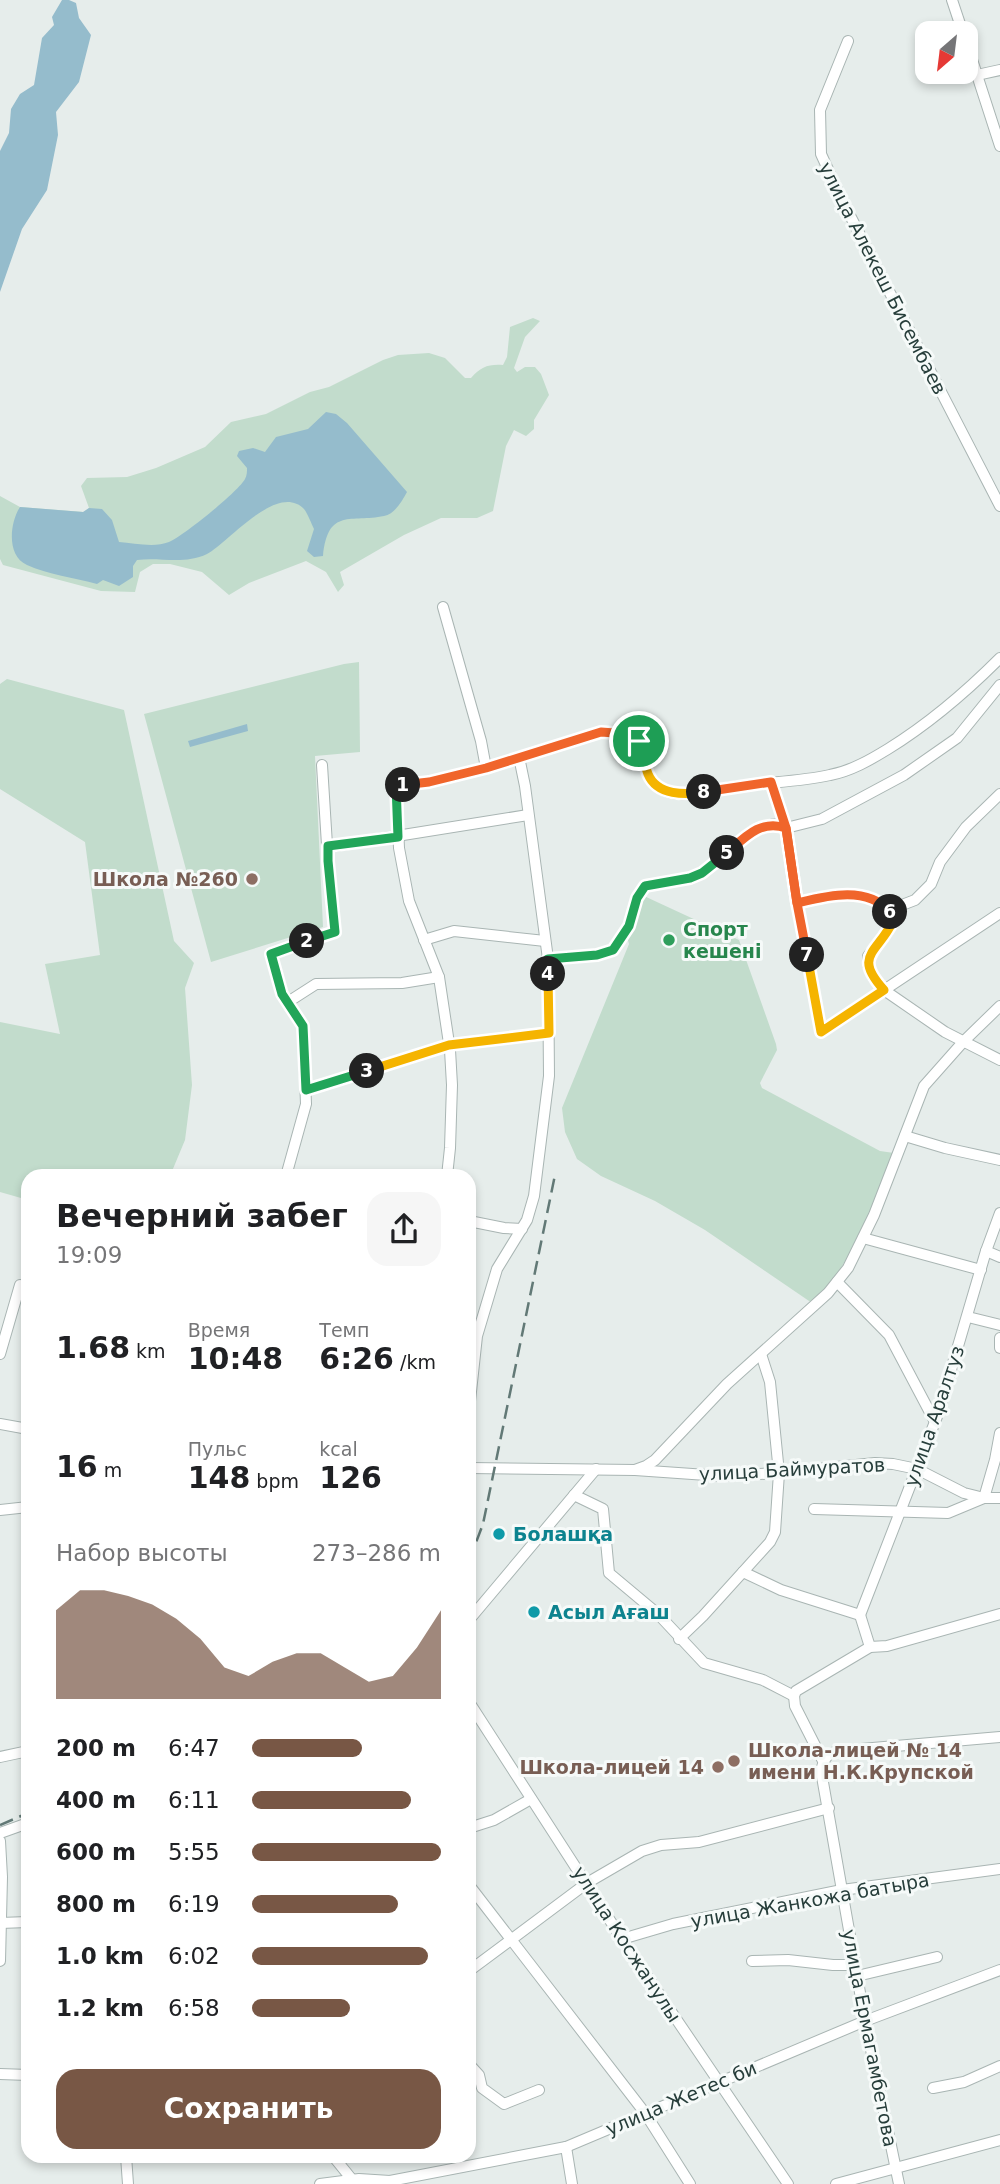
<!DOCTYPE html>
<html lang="ru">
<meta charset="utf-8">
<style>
body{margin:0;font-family:"DejaVu Sans",sans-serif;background:#f6f6f6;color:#202124;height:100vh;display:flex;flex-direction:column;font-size:26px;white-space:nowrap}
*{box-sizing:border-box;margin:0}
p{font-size:23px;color:#757577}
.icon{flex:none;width:38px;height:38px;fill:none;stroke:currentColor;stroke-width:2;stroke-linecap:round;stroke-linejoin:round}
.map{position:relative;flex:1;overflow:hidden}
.sheet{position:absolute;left:21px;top:1169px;width:455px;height:994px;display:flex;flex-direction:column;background:#fff;border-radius:21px;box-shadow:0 4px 10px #0003}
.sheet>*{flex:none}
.needle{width:46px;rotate:208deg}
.fabs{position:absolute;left:915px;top:21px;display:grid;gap:14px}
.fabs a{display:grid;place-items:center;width:63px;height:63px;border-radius:14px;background:#fff;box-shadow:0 4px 10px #0003;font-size:35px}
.pin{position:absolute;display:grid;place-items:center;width:60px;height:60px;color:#fff;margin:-30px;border:4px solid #fff;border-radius:50%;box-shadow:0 2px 7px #0007}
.km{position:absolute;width:35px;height:35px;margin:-18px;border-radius:50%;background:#222;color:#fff;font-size:19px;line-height:35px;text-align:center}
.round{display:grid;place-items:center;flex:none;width:74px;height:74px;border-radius:21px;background:#f6f6f6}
.headline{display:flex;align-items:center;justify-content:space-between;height:119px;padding:0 35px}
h1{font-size:32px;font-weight:700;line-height:52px}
.stats{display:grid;grid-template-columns:repeat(3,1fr);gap:10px;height:119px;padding:7px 35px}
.stats div{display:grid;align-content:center}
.stats b{font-size:30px;font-weight:700}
.stats small{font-size:19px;font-weight:400}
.stats p{font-size:19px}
.chart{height:196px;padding:14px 35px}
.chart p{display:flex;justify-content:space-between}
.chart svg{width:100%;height:126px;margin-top:7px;fill:#785745;opacity:.7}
.action{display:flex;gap:14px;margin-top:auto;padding:14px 35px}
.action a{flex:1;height:80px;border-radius:21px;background:#785745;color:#fff;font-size:28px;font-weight:700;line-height:80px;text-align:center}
ul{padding:0 35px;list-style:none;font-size:23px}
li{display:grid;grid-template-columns:112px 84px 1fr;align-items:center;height:52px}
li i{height:18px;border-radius:9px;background:#785745}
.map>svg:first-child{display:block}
.green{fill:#c2dccc}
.water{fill:#95bccc}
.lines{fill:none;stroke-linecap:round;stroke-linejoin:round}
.minor-casing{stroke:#a9b5b3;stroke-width:12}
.minor{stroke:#fff;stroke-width:10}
.rail{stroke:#627976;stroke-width:2.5;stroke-dasharray:14 7;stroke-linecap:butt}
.split-1-casing{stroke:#fff;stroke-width:14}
.split-2-casing{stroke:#fff;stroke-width:14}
.split-3-casing{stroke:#fff;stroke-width:14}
.split-4-casing{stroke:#fff;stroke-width:14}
.split-5-casing{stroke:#fff;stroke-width:14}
.split-6-casing{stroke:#fff;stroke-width:14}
.split-7-casing{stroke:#fff;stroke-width:14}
.split-8-casing{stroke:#fff;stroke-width:14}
.split-9-casing{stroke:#fff;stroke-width:14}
.split-1{stroke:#f0652b;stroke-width:9}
.split-2{stroke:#22a559;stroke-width:9}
.split-3{stroke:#22a559;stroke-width:9}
.split-4{stroke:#f5b400;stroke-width:9}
.split-5{stroke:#22a559;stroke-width:9}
.split-6{stroke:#f0652b;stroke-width:9}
.split-7{stroke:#f5b400;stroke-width:9}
.split-8{stroke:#f0652b;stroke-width:9}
.split-9{stroke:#f5b400;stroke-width:9}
.education-dot{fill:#8d6e63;stroke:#f6faf9;stroke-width:2.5}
.leisure-dot{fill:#2e9e5b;stroke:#f6faf9;stroke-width:2.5}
.culture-dot{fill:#0f9aa8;stroke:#f6faf9;stroke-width:2.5}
.labels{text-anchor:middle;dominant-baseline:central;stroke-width:6;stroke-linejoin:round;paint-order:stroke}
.street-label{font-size:19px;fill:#273e3b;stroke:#f6faf9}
.education-label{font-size:19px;font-weight:bold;fill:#785e54;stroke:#f6faf9;text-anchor:end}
.leisure-label{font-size:19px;font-weight:bold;fill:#27864d;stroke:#f6faf9;text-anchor:start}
.culture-label{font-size:19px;font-weight:bold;fill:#0d838f;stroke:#f6faf9;text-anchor:start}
</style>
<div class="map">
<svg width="1000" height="2184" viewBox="0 0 1000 2184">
<rect width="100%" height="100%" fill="#e6edeb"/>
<g class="green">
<path d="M 533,318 L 540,321 L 525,337 L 514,368 L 517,372 L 525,367 L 535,367 L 541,374 L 549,395 L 534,420 L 534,429 L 526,436 L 514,430 L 506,446 L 493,511 L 477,518 L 441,518 L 404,535 L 340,572 L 344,585 L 338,592 L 326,572 L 306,561 L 249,583 L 229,595 L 202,572 L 170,564 L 153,564 L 140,572 L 135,592 L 101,591 L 3,565 L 0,559 L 0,496 L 20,507 L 84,512 L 89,508 L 81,486 L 87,478 L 127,477 L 156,468 L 205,447 L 231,422 L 266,414 L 310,392 L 329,387 L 383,360 L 398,355 L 429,353 L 445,358 L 465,378 L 471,378 C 481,367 488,364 503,365 L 507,357 L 510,327 Z"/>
<path d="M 359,662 L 360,752 L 315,756 L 323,927 L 211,962 L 144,714 L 344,664 Z"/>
<path d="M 7,679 L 124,710 L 174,941 L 194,963 L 185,988 L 192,1085 L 185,1140 L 170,1176 L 28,1176 L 28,1200 L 0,1192 L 0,1022 L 60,1034 L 45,964 L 100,955 L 85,842 L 0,789 L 0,684 Z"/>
<path d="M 644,896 L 739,940 L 776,1044 L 777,1050 L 760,1083 L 762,1088 L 880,1151 L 894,1153 C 878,1194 862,1237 837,1274 C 830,1284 820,1293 812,1303 L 705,1230 L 655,1201 L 601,1176 L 577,1159 L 565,1132 L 562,1108 L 629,944 L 626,933 L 640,897 Z"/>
</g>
<g class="water">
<path d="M 62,0 L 69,0 L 76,3 L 79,18 L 91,35 L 79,82 L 56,112 L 58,135 L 47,190 L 22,229 L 0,292 L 0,151 L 9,133 L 11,109 L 20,94 L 34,85 L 42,38 L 54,25 L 52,17 Z"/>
<path d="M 326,412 L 336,414 L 347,423 L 407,492 C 402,501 395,514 384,516 C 351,523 328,507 323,556 L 314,557 L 307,551 L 314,529 C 311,523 308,514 304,509 C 277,482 229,542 207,554 C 184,565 161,557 137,560 L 133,566 L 133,577 L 119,586 L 103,580 L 97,584 C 75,578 47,574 27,565 C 6,556 10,522 20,507 L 83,512 L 89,508 L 102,509 L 112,520 L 119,542 C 134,543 154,548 169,542 C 183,536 238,492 245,479 C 247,475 247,472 247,468 L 237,456 L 239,451 L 253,448 L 265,452 L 276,437 L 308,429 Z"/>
<path d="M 247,724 L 248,731 L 190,747 L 188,741 Z"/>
</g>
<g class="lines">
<defs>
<g id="minor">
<path d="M 952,0 L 963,33"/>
<path d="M 848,41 L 820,110 L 821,154 L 842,200 L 1000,506"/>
<path d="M 966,41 L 1000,146"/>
<path d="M 977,75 L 1000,70"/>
<path d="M 443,607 L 481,741 L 486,768"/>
<path d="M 771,782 L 786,828 L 797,903 L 821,1032 L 1000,913"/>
<path d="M 328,847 L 528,815"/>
<path d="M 797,903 C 829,895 877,883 893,921 L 887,933 L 868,956 L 868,965 L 873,977 L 884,990 L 945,1032 L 1000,1060"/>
<path d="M 889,910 L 915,900 L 931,884 L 940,862 L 966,827 L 1000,794"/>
<path d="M 424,940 L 454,931 L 545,941"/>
<path d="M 548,959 L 597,955 L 613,950 L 629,926 L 637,898 L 645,886 L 690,878 L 702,873 L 751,832 L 774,824 L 786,828 L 822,819 L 904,775 L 957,738 L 1000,685"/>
<path d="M 288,1002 L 316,984 L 402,983 L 439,977"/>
<path d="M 306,1090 L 449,1045 L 549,1033"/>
<path d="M 905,1136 L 945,1148 L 1000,1160"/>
<path d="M 286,1176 L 306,1104 L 303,1026 L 282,994 L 271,954 L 335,932 L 328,861 L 322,765"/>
<path d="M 447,1176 L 450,1148 L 452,1085 L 450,1050 L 439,977 L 409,901 L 399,848 L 396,785 L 429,782 L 486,768 L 601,732 L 628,734 L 639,741 C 643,753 644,772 652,781 C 672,805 709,790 734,787 C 765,782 799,782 830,775 C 851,771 870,760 888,749 C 930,723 965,693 1000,658"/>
<path d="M 469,1221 L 504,1228 L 522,1229"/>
<path d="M 863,1238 L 981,1270"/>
<path d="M 986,1251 L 1000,1257"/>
<path d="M 837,1282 L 889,1335 L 935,1422"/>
<path d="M 968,1317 L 1000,1325"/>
<path d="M 1000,1338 L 1000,1348"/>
<path d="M 0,1354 L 20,1285"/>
<path d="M 469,1410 L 477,1336 L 497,1269 L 527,1220 L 534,1196 L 549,1076 L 548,959 L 525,786 L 519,757"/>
<path d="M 469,1419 L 470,1468"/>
<path d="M 0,1424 L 28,1429"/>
<path d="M 469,1468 L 635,1470 L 721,1476 L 779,1473 L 875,1463 L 893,1464 L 917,1469 L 964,1493 L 984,1498 L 1000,1498"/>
<path d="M 635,1470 L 646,1466 L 655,1460 L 727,1384 L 828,1293 L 848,1268 L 874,1215 L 924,1086 L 963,1042 L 1000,1006"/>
<path d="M 574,1495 L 603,1509 L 609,1573 L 658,1614 L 704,1663 L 763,1680 L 794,1696"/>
<path d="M 814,1509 L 948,1513 L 984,1498 L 995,1460 L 1000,1433"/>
<path d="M 0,1510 L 28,1507"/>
<path d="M 743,1572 L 781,1590 L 860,1615"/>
<path d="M 860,1615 L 938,1414 L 986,1251 L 1000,1213"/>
<path d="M 860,1615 L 870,1647"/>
<path d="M 469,1620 L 596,1469"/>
<path d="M 679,1639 L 703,1616 L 770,1542 L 775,1532 L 779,1473 L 770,1382 L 761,1354"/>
<path d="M 469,1702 L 622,1939 L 788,2184"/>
<path d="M 0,1757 L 28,1751"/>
<path d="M 823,1761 L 795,1706 L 794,1696 L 796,1691 L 870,1647 L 887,1646 L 1000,1614"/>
<path d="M 469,1828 L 494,1820 L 531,1799"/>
<path d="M 0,1833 L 28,1823"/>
<path d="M 0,1841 L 2,1877 L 0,1961"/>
<path d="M 469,1885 L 645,2113 L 690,2184"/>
<path d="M 0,1923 L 28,1922"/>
<path d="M 622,1939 L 673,1924 L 842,1890 L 1000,1869"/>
<path d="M 752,1961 L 788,1960 L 833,1965 L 855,1965"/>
<path d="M 469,1971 L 587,1883 L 642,1851 L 661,1845 L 699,1842 L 829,1808"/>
<path d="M 857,1976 L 937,1957"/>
<path d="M 469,2064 L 479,2075 L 482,2088 L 504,2104 L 539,2090"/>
<path d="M 0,2074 L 28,2075"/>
<path d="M 933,2088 L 964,2082 L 1000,2066"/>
<path d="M 566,2147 L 572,2184"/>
<path d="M 126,2156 L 128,2184"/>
<path d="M 333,2156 L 354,2182"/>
<path d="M 320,2184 L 359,2179 L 390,2181 L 566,2147 L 865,2021 L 1000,1970"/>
<path d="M 836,2184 L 1000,2140"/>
<path d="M 899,2184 L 865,2021 L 821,1771 C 824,1759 826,1754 838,1751 L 1000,1737"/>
</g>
</defs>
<use href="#minor" class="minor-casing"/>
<use href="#minor" class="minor"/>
<g class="rail">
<path d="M 469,1561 L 483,1524 L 555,1175"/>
<path d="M 0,1825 L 28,1813"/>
</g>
</g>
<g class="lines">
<defs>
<path id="split-1" d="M 403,785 L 429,782 L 486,768 L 601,732 L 628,734 L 639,741"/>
<path id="split-2" d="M 307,941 L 335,932 L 328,861 L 328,846 L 398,837 L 396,785 L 403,785"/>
<path id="split-3" d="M 307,941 L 271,954 L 282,994 L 303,1026 L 306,1090 L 367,1071"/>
<path id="split-4" d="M 367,1071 L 449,1045 L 549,1033 L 548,974"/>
<path id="split-5" d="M 548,974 L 548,959 L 597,955 L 613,950 L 629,926 L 637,898 L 645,886 L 690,878 L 702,873 L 727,853"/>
<path id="split-6" d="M 727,853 C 745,837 761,819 786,828 L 797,903 C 826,896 867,885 890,912"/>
<path id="split-7" d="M 807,955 L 821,1032 L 884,990 C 852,955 878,953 893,921 L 890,912"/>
<path id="split-8" d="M 704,792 L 771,782 L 786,828 L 797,903 L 807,955"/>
<path id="split-9" d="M 639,741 C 643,752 644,764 648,774 C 657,796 686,795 704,792"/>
</defs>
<use href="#split-1" class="split-1-casing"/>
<use href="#split-2" class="split-2-casing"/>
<use href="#split-3" class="split-3-casing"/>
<use href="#split-4" class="split-4-casing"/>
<use href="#split-5" class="split-5-casing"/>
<use href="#split-6" class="split-6-casing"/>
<use href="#split-7" class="split-7-casing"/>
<use href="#split-8" class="split-8-casing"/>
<use href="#split-9" class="split-9-casing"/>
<use href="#split-1" class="split-1"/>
<use href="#split-2" class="split-2"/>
<use href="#split-3" class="split-3"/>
<use href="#split-4" class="split-4"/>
<use href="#split-5" class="split-5"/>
<use href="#split-6" class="split-6"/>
<use href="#split-7" class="split-7"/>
<use href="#split-8" class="split-8"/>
<use href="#split-9" class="split-9"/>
</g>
<g class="education-dot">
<circle cx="252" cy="879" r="7"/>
<circle cx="734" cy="1761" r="7"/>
<circle cx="718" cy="1767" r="7"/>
</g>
<circle class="leisure-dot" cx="669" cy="940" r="7"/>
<g class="culture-dot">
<circle cx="499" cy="1534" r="7"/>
<circle cx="534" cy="1612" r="7"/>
</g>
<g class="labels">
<g class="street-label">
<text transform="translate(883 278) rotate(63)">улица Алекеш Бисембаев</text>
<text transform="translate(934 1416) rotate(-71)">улица Аралтуз</text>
<text transform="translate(792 1469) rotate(-3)">улица Баймуратов</text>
<text transform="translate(810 1900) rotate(-10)">улица Жанкожа батыра</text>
<text transform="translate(627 1944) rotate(57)">улица Косжанулы</text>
<text transform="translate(870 2038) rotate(79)">улица Ермагамбетова</text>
<text transform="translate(681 2098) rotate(-23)">улица Жетес би</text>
</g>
<g class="education-label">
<text x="238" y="879">Школа №260</text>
<text x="748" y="1750" text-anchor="start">Школа-лицей № 14<tspan x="748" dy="22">имени Н.К.Крупской</tspan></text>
<text x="704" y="1767">Школа-лицей 14</text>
</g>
<g class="leisure-label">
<text x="683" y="929">Спорт<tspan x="683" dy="22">кешені</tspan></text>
</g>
<g class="culture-label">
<text x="513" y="1534">Болашқа</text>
<text x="548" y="1612">Асыл Ағаш</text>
</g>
</g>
</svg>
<div class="fabs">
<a><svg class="needle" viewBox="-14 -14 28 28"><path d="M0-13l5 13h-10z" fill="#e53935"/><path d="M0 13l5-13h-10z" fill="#757577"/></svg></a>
</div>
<div class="pin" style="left:639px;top:741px;background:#1e9e55"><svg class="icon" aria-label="arrive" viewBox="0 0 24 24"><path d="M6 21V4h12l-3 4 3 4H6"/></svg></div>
<b class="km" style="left:403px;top:785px">1</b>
<b class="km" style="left:307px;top:941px">2</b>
<b class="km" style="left:367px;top:1071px">3</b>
<b class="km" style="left:548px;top:974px">4</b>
<b class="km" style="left:727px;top:853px">5</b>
<b class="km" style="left:890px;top:912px">6</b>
<b class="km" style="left:807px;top:955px">7</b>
<b class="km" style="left:704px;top:792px">8</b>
<section class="sheet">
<div class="headline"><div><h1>Вечерний забег</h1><p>19:09</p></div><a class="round"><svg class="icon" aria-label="share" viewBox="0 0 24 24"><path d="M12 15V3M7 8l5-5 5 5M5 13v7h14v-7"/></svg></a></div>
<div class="stats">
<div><b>1.68<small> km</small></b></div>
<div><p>Время</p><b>10:48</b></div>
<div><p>Темп</p><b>6:26<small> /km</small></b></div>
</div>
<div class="stats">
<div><b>16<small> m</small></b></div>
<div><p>Пульс</p><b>148<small> bpm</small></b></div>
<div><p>kcal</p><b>126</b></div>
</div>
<div class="chart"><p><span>Набор высоты</span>273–286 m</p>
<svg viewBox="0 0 160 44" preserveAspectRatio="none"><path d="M0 44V13L10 6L20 6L30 8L40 11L50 16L60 23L70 33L80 36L90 31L100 28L110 28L120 33L130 38L140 36L150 26L160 13V44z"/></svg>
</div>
<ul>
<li><b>200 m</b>6:47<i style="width:58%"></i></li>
<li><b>400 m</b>6:11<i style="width:84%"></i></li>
<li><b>600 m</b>5:55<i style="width:100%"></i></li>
<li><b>800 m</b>6:19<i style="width:77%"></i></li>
<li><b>1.0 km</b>6:02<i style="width:93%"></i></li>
<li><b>1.2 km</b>6:58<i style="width:52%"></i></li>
</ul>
<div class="action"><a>Сохранить</a></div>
</section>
</div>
